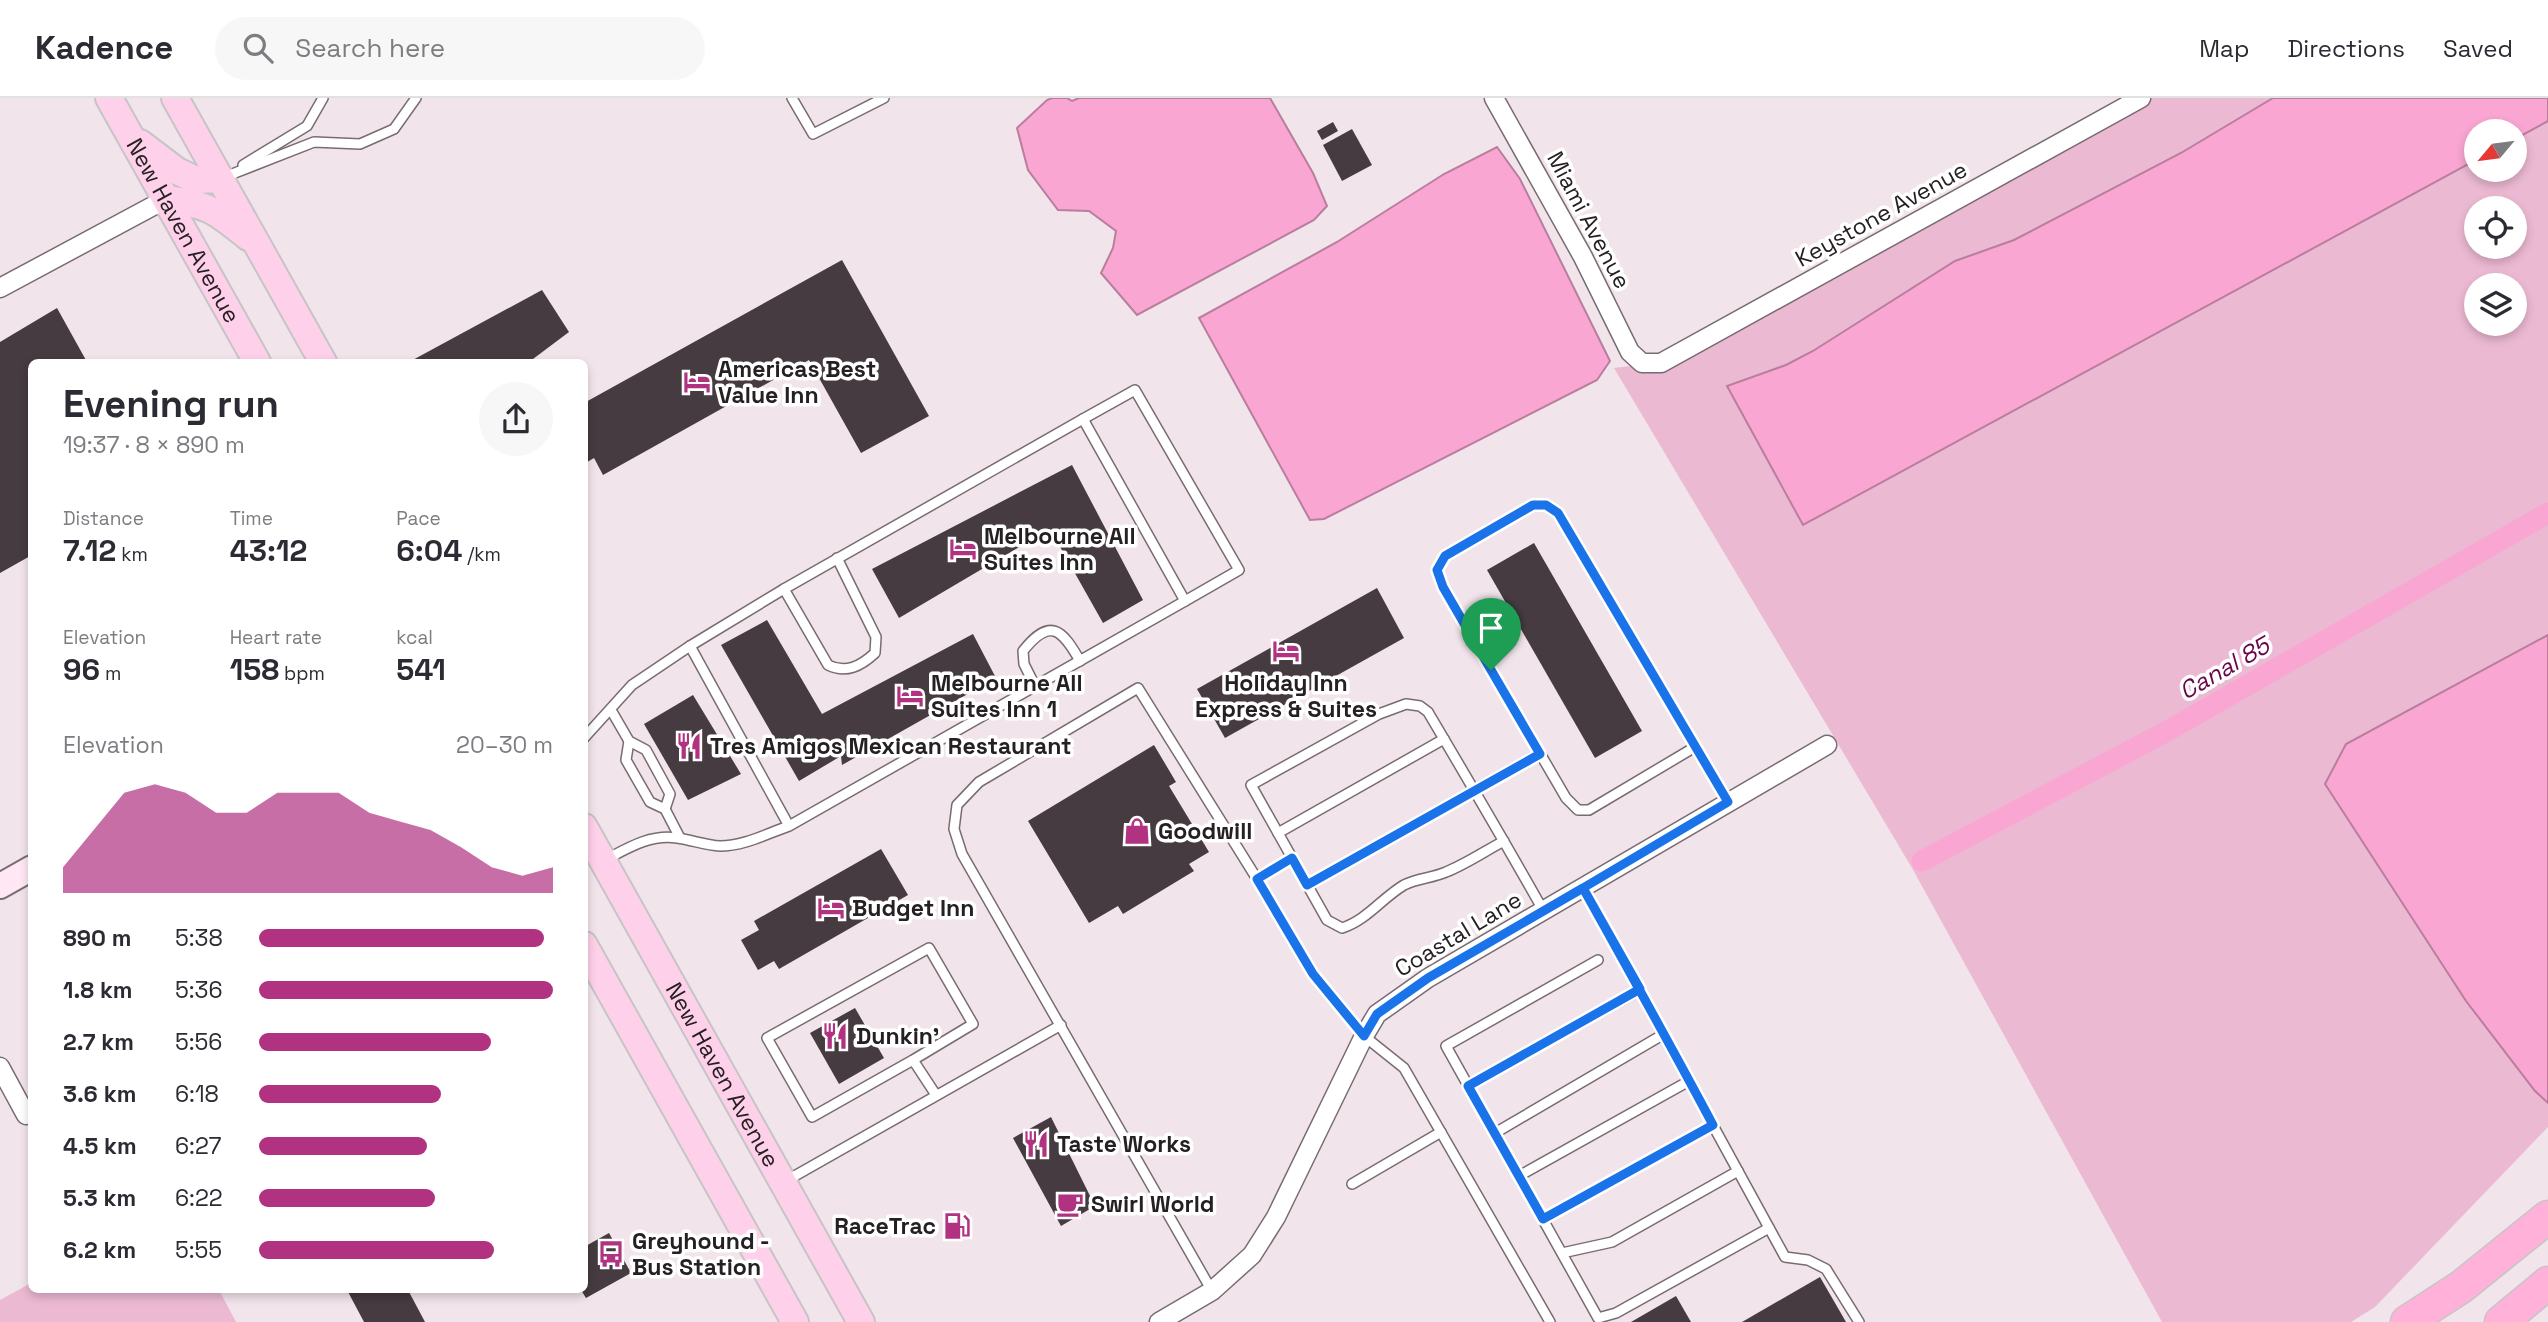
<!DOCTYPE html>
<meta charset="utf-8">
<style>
body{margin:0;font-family:"Space Grotesk",sans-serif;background:#f7f7f7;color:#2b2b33;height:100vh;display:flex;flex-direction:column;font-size:26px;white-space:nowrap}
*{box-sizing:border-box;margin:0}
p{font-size:23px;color:#7c7c81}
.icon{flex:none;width:38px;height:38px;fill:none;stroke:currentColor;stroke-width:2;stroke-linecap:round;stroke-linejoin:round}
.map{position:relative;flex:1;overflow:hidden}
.sheet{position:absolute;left:28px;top:261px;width:560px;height:934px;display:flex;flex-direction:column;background:#fff;border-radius:10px;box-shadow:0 4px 10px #0003}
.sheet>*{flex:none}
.needle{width:46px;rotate:241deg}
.controls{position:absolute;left:2464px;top:21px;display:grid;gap:14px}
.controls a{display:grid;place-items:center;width:63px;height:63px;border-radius:50%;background:#fff;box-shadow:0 4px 10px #0003;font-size:35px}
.pin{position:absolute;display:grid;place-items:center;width:60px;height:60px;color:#fff;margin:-72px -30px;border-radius:50% 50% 50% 0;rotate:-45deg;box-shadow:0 0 7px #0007}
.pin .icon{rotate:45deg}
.round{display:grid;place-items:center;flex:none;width:74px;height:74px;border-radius:37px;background:#f7f7f7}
.overview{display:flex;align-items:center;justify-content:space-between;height:119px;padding:0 35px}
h1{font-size:38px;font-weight:600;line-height:52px}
.stats{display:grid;grid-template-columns:repeat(3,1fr);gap:10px;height:119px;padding:7px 35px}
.stats div{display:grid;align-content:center}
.stats b{font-size:30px;font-weight:600}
.stats small{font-size:19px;font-weight:400}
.stats p{font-size:19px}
.chart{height:196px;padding:14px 35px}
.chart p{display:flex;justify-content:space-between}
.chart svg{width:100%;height:126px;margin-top:7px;fill:#b03281;opacity:.7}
ul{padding:0 35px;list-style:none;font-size:23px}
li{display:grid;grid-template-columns:112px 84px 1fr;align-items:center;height:52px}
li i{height:18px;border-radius:9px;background:#b03281}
header{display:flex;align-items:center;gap:42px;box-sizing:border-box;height:98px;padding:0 35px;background:#fff;border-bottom:2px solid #e1e1e2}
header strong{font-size:33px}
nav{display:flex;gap:38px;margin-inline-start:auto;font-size:24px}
.search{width:490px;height:63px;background:#f7f7f7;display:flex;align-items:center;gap:18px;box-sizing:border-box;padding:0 24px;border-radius:38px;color:#7c7c81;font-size:26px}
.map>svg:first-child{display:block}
.green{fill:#ecb9d3;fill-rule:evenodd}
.water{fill:#f9a6d2;stroke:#b97e9d;stroke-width:2}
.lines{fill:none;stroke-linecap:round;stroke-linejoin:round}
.canal{stroke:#f9a6d2;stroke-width:21}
.building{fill:#453b40}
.service-casing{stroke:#786c72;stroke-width:12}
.minor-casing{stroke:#786c72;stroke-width:21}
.secondary-casing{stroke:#786c72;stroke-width:28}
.primary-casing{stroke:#c6c5c6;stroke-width:30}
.motorway-casing{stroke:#c6c5c6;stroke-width:35}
.service{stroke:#fff;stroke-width:9}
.minor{stroke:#fff;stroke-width:18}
.secondary{stroke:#ffe8f4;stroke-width:24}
.primary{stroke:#ffd0e9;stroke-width:26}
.motorway{stroke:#ffb1da;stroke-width:32}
.route-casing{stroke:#fff;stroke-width:14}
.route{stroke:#1a73e8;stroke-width:9}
.labels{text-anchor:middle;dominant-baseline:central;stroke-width:7;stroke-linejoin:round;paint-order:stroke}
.street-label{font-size:23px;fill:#252022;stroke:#fff}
.poi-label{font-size:23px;font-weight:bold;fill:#252022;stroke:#fff;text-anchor:start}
.water-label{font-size:24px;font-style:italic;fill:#680548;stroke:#fff}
</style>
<header>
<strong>Kadence</strong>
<div class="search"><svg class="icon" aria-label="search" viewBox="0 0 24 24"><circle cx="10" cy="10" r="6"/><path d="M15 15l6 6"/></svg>Search here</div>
<nav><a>Map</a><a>Directions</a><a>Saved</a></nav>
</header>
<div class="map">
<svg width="2548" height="1224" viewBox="0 0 2548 1224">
<rect width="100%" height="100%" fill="#f2e4eb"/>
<g class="green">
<path d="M 2141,0 L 2273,0 L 2181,55 L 2014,142 L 1955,163 L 1813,253 L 1786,267 L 1727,289 L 1804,427 L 2476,62 L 2476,72 L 2515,72 L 2515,41 L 2548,23 L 2548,537 L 2346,646 L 2535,993 L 2548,1005 L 2548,1029 L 2375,1209 L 2351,1224 L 2162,1224 L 1912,770 L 1614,270 L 1657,265 ZM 2476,110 L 2515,110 L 2515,149 L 2476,149 ZM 2476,187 L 2515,187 L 2515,226 L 2476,226 Z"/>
<path d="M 31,1185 L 32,1192 L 219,1192 L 236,1224 L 0,1224 L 0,1202 Z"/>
</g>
<g class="water">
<path d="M 1052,0 L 1067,0 L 1072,3 L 1079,0 L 1270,0 L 1313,75 L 1327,108 L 1314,122 L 1137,217 L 1101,175 L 1113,150 L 1116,133 L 1089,113 L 1058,112 L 1028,72 L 1017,30 L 1047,2 Z"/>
<path d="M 2273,0 L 2548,0 L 2548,23 L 2515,41 L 2515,33 L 2476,33 L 2476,62 L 1803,427 L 1727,288 L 1786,267 L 1813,253 L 1955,163 L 2014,142 L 2181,55 Z"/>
<path d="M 1497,49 L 1520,81 L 1610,263 L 1597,282 L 1324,421 L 1310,422 L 1199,220 L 1337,144 L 1444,76 Z"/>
<path d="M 2548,537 L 2548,1005 L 2535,993 L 2466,903 L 2325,686 L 2346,646 Z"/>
</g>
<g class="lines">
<path class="canal" d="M 1922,763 L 2171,631 L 2548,415"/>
</g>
<g class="building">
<path d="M 1333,24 L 1338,33 L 1322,42 L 1317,33 Z"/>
<path d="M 1352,31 L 1372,67 L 1342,83 L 1323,47 Z"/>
<path d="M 842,162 L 929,318 L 861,355 L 809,262 L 603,377 L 594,360 L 584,366 L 584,305 Z"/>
<path d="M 542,192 L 569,234 L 529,264 L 409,264 Z"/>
<path d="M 57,210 L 87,264 L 32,264 L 32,457 L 0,475 L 0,244 Z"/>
<path d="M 1072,367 L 1143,502 L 1103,525 L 1050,431 L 899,520 L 872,471 Z"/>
<path d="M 1534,445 L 1642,633 L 1595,660 L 1487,472 Z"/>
<path d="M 1377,490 L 1404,540 L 1225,640 L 1197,591 Z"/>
<path d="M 767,522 L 822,616 L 973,536 L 996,580 L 842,667 L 841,658 L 799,683 L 721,547 Z"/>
<path d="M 693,597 L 741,676 L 688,702 L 644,626 Z"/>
<path d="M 1154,647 L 1176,684 L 1169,688 L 1209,754 L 1189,766 L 1194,773 L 1123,816 L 1118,808 L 1089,825 L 1028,723 Z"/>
<path d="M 881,751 L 908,797 L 779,871 L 774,863 L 758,872 L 741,842 L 759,832 L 754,823 Z"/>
<path d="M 855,910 L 884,960 L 839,986 L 810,935 Z"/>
<path d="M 1051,1019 L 1095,1108 L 1061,1128 L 1013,1040 Z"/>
<path d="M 609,1135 L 631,1175 L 586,1200 L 581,1192 L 584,1192 L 584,1149 Z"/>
<path d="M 1820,1179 L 1846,1224 L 1742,1224 Z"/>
<path d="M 347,1192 L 408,1192 L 425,1224 L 364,1224 Z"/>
<path d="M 1676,1198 L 1691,1224 L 1631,1224 Z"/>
</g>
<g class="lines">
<defs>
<g id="service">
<path d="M 792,0 L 813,36 L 884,0"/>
<path d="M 243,67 L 307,28 L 323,0"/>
<path d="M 222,80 L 314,44 L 360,46 L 394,31 L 416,0"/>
<path d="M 1083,321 L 1135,292 L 1239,472 L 1185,503"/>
<path d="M 784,491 L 828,567 C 846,576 861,568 875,555 L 876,539 L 837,460"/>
<path d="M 1035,588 L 1024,566 L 1023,553 C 1050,519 1062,531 1080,563"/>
<path d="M 611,612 L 629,643 L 646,652 L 670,696 L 665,711"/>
<path d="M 584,640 L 632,587 L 690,548"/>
<path d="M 629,643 L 626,662 L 650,704 L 665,711 L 680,740"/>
<path d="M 1695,649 L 1589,712 L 1578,712 L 1566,700 L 1443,489 L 1437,472 L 1445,458 L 1533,407 L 1547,407 L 1558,415 L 1728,704"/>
<path d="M 1278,735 L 1444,641"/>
<path d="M 1504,743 C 1485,753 1466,766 1446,774 C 1433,780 1417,780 1404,787 C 1382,800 1367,822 1342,830 L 1327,822 L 1251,687 L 1379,616 L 1406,606 L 1420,608 L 1428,614 C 1467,680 1506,746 1543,812"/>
<path d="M 605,762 C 628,750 650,736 677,740 C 692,742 705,747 720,748 C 744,748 766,736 789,728 L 1185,503 L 1083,321 L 784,491 L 690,548 L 789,728"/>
<path d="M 1257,781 L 1292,760"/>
<path d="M 1307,787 L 1540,655"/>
<path d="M 1583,790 L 1785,1159 L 1808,1162 L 1826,1171 L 1859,1224"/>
<path d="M 1598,862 L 1446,948 L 1598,1220 L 1616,1215 L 1769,1130"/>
<path d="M 913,962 L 812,1019 L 767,940 L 929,850 L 973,926 L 913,962 L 936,997"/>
<path d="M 1468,988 L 1640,892"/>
<path d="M 1495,1035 L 1664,936"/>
<path d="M 1519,1078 L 1689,983"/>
<path d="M 784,1084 L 1061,927"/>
<path d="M 1352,1086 L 1441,1034"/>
<path d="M 1543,1121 L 1713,1027"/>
<path d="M 1562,1155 L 1612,1144 L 1738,1073"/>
<path d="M 1212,1193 L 962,756 L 954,731 L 957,707 L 979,684 L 1138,590 L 1257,781 L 1313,876 L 1364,938 L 1404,970 L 1550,1224"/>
</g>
<g id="minor">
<path d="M 1494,0 L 1583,159 L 1630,254 L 1642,265 L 1661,265 L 2141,0"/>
<path d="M 0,190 L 166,101"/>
<path d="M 0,969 L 26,1017"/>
<path d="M 1159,1224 L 1212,1193 L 1252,1157 L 1276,1119 L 1364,938 L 1377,916 L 1428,880 L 1827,647"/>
</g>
<path id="secondary" d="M 0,788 L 32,770"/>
<g id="primary">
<path id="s1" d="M 109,0 L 257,264"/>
<path d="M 175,0 L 323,264"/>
<path d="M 140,45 L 177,73 L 196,82 L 220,81"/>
<path d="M 166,101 C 208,106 216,113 248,139"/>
<path id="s2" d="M 584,729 L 861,1224"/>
<path d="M 584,847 L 795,1224"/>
</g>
<g id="motorway">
<path d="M 2407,1224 L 2461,1189 L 2548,1119"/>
<path d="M 2501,1224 L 2548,1185"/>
</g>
</defs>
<use href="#service" class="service-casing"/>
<use href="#minor" class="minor-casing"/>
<use href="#secondary" class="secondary-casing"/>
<use href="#primary" class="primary-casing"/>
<use href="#motorway" class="motorway-casing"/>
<use href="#service" class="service"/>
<use href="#minor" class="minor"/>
<use href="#secondary" class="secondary"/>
<use href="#primary" class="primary"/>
<use href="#motorway" class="motorway"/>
</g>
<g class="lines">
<defs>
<path id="route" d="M 1491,572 L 1540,656 L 1307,787 L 1292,760 L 1257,781 L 1313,876 L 1364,938 L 1377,916 L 1428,880 L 1583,790 C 1627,869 1671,948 1713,1027 L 1543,1121 L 1468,988 L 1640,891 L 1583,790 L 1728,704 L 1558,415 L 1546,407 L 1533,407 L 1445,458 L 1437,472 L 1443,489 L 1491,572"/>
</defs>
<use href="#route" class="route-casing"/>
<use href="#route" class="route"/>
</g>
<defs>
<symbol id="hotel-bare" viewBox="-9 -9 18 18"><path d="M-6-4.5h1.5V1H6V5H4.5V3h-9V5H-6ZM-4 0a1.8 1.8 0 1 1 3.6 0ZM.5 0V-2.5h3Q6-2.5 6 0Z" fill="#b03281" stroke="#fff" stroke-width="2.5" paint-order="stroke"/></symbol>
<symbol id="restaurant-bare" viewBox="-9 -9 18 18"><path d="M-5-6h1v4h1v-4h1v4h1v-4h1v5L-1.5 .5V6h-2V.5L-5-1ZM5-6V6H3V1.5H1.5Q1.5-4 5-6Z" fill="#b03281" stroke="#fff" stroke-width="2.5" paint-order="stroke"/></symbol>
<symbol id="shop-bare" viewBox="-9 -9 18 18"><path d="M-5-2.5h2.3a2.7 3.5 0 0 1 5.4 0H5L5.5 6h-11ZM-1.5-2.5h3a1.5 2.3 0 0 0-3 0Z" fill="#b03281" stroke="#fff" stroke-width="2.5" paint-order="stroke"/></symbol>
<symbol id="cafe-bare" viewBox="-9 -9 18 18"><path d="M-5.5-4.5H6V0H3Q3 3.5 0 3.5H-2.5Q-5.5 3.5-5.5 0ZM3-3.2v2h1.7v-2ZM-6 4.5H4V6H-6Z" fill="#b03281" stroke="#fff" stroke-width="2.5" paint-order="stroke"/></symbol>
<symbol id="fuel-bare" viewBox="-9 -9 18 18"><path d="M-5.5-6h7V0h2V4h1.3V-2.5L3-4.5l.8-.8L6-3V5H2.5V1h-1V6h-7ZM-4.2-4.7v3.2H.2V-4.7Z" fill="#b03281" stroke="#fff" stroke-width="2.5" paint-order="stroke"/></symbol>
<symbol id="bus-bare" viewBox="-9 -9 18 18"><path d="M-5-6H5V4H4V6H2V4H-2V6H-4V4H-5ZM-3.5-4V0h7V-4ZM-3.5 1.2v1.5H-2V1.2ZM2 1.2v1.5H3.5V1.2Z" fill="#b03281" stroke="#fff" stroke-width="2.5" paint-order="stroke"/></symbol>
</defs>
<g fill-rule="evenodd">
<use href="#hotel-bare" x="678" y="265" width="38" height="38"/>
<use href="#hotel-bare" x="944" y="432" width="38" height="38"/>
<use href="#hotel-bare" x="1267" y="534" width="38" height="38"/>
<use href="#hotel-bare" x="891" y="579" width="38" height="38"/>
<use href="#restaurant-bare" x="670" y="629" width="38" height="38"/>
<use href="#shop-bare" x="1118" y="714" width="38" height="38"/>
<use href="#hotel-bare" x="812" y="791" width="38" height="38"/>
<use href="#restaurant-bare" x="816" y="919" width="38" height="38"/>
<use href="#restaurant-bare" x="1017" y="1027" width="38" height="38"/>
<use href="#cafe-bare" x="1051" y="1087" width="38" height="38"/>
<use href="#fuel-bare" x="938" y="1109" width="38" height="38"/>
<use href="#bus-bare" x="592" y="1137" width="38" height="38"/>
</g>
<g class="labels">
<g class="street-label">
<text transform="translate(1881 116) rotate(-29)">Keystone Avenue</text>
<text transform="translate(1589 122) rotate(62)">Miami Avenue</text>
<text stroke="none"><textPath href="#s1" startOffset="152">New Haven Avenue</textPath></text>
<text transform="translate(1458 836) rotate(-31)">Coastal Lane</text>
<text stroke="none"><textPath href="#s2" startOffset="284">New Haven Avenue</textPath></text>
</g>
<g class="poi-label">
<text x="718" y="271">Americas Best<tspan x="718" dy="26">Value Inn</tspan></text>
<text x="984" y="438">Melbourne All<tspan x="984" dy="26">Suites Inn</tspan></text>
<text x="931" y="585">Melbourne All<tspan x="931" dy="26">Suites Inn 1</tspan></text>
<text x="1286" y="585" text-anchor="middle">Holiday Inn<tspan x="1286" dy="26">Express &amp; Suites</tspan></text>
<text x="710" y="648">Tres Amigos Mexican Restaurant</text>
<text x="1158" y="733">Goodwill</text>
<text x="852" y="810">Budget Inn</text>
<text x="856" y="938">Dunkin'</text>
<text x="1057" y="1046">Taste Works</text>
<text x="1091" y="1106">Swirl World</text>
<text x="936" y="1128" text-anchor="end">RaceTrac</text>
<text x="632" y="1143">Greyhound -<tspan x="632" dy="26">Bus Station</tspan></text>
</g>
<g class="water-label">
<text transform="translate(2224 570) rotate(-30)">Canal 85</text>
</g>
</g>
</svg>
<div class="controls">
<a><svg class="needle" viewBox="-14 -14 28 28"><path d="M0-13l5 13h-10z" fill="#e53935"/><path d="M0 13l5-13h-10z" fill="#7c7c81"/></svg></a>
<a><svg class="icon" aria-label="locate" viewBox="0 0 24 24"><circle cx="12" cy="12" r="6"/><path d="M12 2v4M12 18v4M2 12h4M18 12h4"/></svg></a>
<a><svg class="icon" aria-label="layers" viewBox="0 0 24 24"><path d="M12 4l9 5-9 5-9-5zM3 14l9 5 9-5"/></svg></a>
</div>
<div class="pin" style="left:1491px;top:572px;background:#1e9e55"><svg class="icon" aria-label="arrive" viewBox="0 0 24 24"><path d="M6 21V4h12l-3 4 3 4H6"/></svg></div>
<section class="sheet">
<div class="overview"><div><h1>Evening run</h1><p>19:37 · 8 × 890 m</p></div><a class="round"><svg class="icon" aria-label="share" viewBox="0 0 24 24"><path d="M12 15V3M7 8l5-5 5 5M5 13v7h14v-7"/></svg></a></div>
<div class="stats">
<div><p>Distance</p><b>7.12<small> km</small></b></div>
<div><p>Time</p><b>43:12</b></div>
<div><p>Pace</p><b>6:04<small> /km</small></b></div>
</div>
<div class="stats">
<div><p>Elevation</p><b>96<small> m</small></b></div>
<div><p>Heart rate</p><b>158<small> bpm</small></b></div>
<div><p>kcal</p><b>541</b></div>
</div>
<div class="chart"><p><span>Elevation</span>20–30 m</p>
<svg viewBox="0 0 160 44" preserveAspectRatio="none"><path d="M0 44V35L10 22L20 9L30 6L40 9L50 16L60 16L70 9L80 9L90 9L100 16L110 19L120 22L130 28L140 35L150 38L160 35V44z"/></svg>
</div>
<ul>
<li><b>890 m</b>5:38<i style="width:97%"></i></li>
<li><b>1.8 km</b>5:36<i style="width:100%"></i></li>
<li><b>2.7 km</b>5:56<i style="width:79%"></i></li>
<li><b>3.6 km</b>6:18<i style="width:62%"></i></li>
<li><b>4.5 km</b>6:27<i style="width:57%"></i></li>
<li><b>5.3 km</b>6:22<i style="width:60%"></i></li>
<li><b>6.2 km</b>5:55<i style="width:80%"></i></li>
</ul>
</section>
</div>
